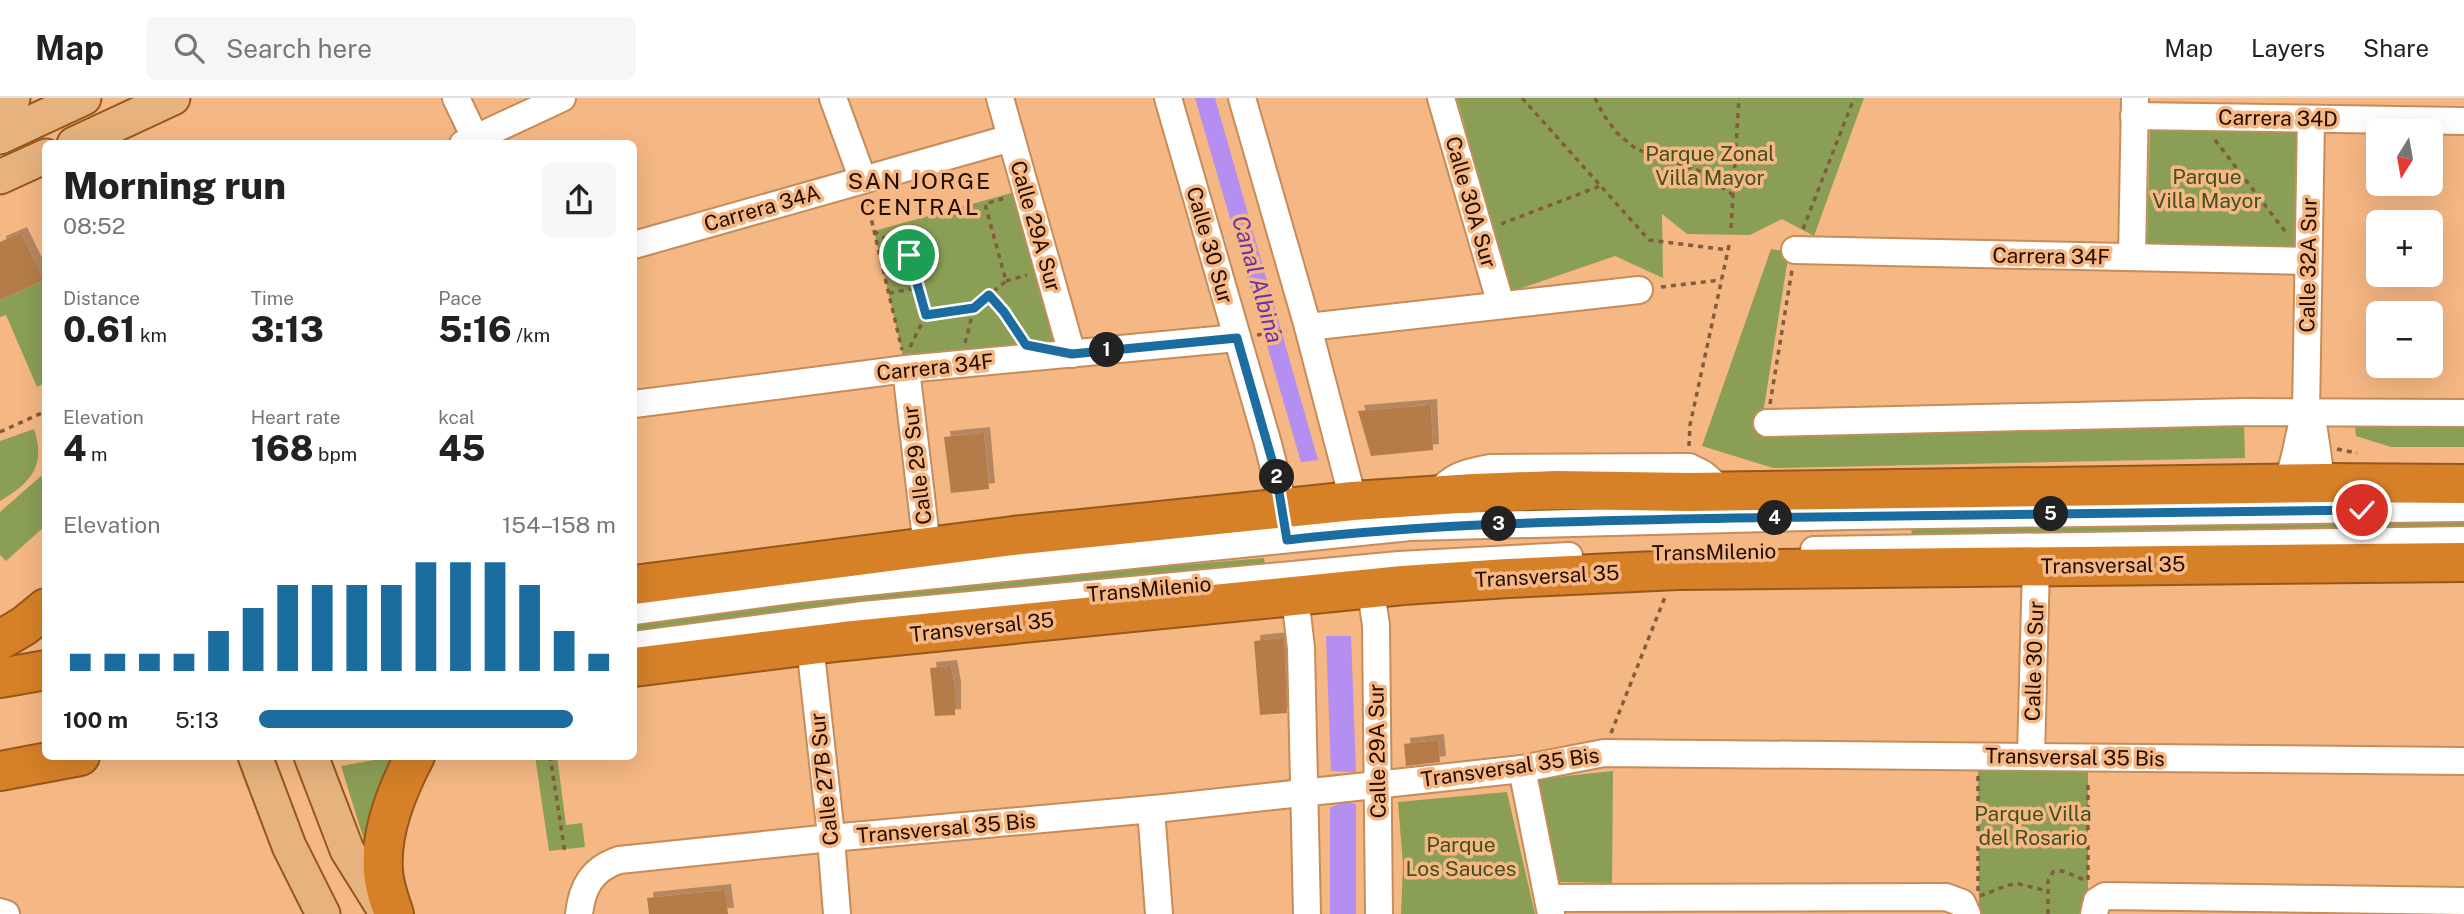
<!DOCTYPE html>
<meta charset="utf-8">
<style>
body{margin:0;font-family:"Public Sans",sans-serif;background:#f6f6f6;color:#222;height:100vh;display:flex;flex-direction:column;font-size:26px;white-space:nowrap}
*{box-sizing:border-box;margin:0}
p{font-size:23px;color:#767676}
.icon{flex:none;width:38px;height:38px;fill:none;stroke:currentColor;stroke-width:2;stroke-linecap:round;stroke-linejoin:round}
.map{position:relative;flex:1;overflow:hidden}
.details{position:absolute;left:42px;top:42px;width:595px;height:620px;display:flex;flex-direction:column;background:#fff;border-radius:10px;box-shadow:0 7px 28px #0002}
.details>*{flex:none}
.needle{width:46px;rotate:191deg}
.tools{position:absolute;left:2366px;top:21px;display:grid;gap:14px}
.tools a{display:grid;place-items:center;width:77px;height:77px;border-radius:10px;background:#fff;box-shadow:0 7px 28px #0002;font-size:35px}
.pin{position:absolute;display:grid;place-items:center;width:60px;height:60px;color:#fff;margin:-30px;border:4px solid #fff;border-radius:50%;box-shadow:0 2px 7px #0007}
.km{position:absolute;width:35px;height:35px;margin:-18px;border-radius:50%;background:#222;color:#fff;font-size:19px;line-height:35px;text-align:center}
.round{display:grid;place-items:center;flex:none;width:74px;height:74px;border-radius:10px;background:#f6f6f6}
.summary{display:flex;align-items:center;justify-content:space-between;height:119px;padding:0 21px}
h1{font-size:38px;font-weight:800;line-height:52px}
.figures{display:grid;grid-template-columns:repeat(3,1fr);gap:10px;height:119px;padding:7px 21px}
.figures div{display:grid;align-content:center}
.figures b{font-size:35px;font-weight:800}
.figures small{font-size:19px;font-weight:400}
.figures p{font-size:19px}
.chart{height:196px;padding:14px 21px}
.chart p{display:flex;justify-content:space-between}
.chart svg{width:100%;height:126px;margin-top:7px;stroke:#1c6d9f;stroke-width:6}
ul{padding:0 21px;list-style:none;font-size:23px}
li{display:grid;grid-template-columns:112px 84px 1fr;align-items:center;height:52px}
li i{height:18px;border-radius:9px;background:#1c6d9f}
header{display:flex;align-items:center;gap:42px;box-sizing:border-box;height:98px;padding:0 35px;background:#fff;border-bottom:2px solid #e0e0e0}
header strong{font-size:33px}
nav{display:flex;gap:38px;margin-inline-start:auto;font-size:24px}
.search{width:490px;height:63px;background:#f6f6f6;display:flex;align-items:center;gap:18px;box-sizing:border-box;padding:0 24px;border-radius:10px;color:#767676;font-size:26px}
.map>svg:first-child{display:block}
.green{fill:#8b9e55}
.water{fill:#b58ef1}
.building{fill:#b57c4a;filter:url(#shadow)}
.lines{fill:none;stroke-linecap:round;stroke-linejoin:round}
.minor-casing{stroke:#c68c59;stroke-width:30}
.major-casing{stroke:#97571a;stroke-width:37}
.highway-casing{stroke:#97571a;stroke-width:42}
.path{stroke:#835b3d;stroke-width:3.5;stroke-dasharray:5 5;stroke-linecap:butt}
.minor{stroke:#fff;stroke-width:26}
.major{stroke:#e6b37e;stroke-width:33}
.highway{stroke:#d68028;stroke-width:38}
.route-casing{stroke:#fff;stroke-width:14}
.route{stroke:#1c6d9f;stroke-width:9}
.labels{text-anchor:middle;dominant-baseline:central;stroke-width:7;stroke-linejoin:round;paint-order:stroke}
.street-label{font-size:21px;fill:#210c00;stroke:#f5b784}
.park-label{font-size:21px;fill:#434f21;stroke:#f5b784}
.neighbourhood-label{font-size:23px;letter-spacing:2px;fill:#210c00;stroke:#f5b784}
.water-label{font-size:23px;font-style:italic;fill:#6833a4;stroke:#f5b784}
</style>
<header>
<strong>Map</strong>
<div class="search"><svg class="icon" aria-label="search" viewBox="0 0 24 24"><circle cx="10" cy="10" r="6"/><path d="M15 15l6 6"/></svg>Search here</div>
<nav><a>Map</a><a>Layers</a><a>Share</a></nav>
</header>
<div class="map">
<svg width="2464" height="816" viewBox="0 0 2464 816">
<defs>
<filter id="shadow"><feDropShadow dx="6" dy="-6" stdDeviation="0" flood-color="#0004"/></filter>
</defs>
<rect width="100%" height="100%" fill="#f5b784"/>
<g class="green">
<path d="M 1457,0 L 1864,0 L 1814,138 L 1782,121 L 1750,137 L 1687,136 L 1662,116 L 1663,180 L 1615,158 L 1510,194 Z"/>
<path d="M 2150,32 L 2297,34 L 2296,151 L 2147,146 Z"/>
<path d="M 1015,94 L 1056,244 L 904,262 L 874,133 Z"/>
<path d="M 1771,151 L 1789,154 L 1760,334 L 2244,325 L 2245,360 L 1773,370 L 1702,348 Z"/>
<path d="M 44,182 L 45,200 L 42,202 L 46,211 L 45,285 L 37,289 L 6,217 L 0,219 L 0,202 Z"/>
<path d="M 2355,324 L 2464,325 L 2464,349 L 2391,349 L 2356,338 Z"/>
<path d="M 34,331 C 46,367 32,384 0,403 L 0,343 Z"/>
<path d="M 41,378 L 45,383 L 45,428 L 6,463 L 0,457 L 0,414 Z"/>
<path d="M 2464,420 L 2464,431 L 1912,439 L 1911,426 Z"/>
<path d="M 1264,460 L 1266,473 L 634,536 L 634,523 L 840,496 Z"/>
<path d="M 396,658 L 364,742 L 341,668 Z"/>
<path d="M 535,658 L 557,658 L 566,727 L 582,725 L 585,749 L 549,753 Z"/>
<path d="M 1978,671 L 2088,671 L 2088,816 L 1979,816 Z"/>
<path d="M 1613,673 L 1612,785 L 1558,784 L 1538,681 Z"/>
<path d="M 1507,694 L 1535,816 L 1401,816 L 1403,767 L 1398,704 Z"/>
</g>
<g class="water">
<path d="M 1195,0 L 1215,0 L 1318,362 L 1301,364 Z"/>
<path d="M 1326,538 L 1351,538 L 1356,674 L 1331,673 Z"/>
<path d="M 1342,704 L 1356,706 L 1356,816 L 1330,816 L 1330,710 Z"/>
</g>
<g class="building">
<path d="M 21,135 L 44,182 L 0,202 L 0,144 Z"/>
<path d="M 1431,307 L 1433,352 L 1371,358 L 1358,313 Z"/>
<path d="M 984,335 L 989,391 L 951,395 L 944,339 Z"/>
<path d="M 1284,540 L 1287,615 L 1260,617 L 1254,543 Z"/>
<path d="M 951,568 L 955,589 L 955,617 L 935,618 L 930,570 Z"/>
<path d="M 1438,642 L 1440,664 L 1406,668 L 1404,646 Z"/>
<path d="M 725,792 L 728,816 L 649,816 L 647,800 Z"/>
</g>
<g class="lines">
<defs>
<g id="minor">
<path d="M 456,0 L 478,46"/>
<path d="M 833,0 L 863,82"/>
<path d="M 1000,0 L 1072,256"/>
<path d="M 1168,0 L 1268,346 L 1279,390 L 1284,427"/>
<path d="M 1242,0 L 1308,229 L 1357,417"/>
<path d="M 1441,0 L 1501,207"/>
<path d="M 2134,18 L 2464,23"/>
<path d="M 463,46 L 562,0"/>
<path d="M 634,147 L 1011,40"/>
<path d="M 1795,152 L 2308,163"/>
<path d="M 2132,159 L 2135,0"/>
<path d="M 1308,229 L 1639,192"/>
<path d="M 906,271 L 927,449"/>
<path d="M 634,306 L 906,271 L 1237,240"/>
<path d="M 2306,314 L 2314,332 L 2320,374 L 2326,385"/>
<path d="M 1767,325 L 2244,314 L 2464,315"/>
<path d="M 2283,386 C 2297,371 2297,335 2306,314 L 2311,21"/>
<path d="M 1434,398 C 1453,378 1463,375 1490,370 L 1689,369 L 1703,376 L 1723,393"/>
<path d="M 1814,452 L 2464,442"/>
<path d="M 1368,475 L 1376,527 L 1379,816"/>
<path d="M 1293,482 L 1301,550 L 1307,816"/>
<path d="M 634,513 L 798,491 L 1410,429 L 1850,418 L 2464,410"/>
<path d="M 634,547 L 863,517 L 1399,467 L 1569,458"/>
<path d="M 810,547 L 830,728 L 837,816"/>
<path d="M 2031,658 L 2036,468"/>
<path d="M 1522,671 L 1551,816"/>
<path d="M 1151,712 L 1159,816"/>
<path d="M 1548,800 L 1946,799 L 1962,805 L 1967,816"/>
<path d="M 0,814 L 6,816"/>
<path d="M 579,816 C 582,789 592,771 619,762 L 831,740 L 1164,710 L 1522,671 L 1604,655 L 2464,663"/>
<path d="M 2094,816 L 2097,803 L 2105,798 L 2464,803"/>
</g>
<g id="major">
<path d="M 0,35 L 5,26 L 13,0"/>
<path d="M 0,39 L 84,0"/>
<path d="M 74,46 L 173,0"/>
<path d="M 0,79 L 46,58"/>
<path d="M 255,658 L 289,748 L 323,816"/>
<path d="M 311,658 L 347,752 L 387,816"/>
</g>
<g id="highway">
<path d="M 634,487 L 1013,438 L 1353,403 L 1474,395 L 1557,392 L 1689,394 L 2326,385 L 2464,386"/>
<path d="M 0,542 L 24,528 L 46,510"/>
<path d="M 634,569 L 844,543 L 1403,487 L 1508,480 L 1677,472 L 2464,464"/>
<path d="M 0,580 L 46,572"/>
<path d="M 0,673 L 80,658"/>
<path d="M 394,816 C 389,802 384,788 383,773 C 380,734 397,692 415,658"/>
</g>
</defs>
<use href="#minor" class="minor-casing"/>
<use href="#major" class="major-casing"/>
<use href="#highway" class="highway-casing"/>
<g class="path">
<path d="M 1522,0 L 1649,142 L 1728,152"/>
<path d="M 1595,0 L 1603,16 L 1617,35 L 1636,51 L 1699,73 L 1733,97"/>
<path d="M 2215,42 L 2287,136"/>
<path d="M 867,103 L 902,252"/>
<path d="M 1501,126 L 1600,88"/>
<path d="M 1731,130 L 1739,0"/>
<path d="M 1803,131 L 1854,0"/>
<path d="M 874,133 L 909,157 L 926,217"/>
<path d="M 1006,183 L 1027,177"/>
<path d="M 1661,189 L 1721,182"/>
<path d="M 889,195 L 918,190"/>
<path d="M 989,197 L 1005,213 L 1020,238"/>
<path d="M 1257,237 L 1287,233"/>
<path d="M 965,245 L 974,210"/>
<path d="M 910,249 L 926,217 L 974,210 L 1006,183 L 985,106 L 1005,100"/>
<path d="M 1770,306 L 1792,172"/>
<path d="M 0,334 L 46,313"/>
<path d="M 1689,348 L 1690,327 L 1730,143"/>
<path d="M 2337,351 L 2357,355"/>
<path d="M 1611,635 L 1665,499"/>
<path d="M 550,658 L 565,755"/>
<path d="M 1978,678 L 1978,793"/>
<path d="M 2088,782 L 2088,682"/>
<path d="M 1980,798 L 2008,787 L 2019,786 L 2048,793"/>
<path d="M 2048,816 L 2048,783 L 2053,774 L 2063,773 L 2087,783"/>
</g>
<use href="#minor" class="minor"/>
<use href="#major" class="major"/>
<use href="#highway" class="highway"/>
</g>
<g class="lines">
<defs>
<path id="route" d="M 909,157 L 926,217 L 974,210 L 989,197 L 1004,214 L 1026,247 L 1072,256 L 1237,240 L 1276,376 L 1287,442 C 1436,425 1585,423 1735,420 C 1944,416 2153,414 2362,412"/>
</defs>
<use href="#route" class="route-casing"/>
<use href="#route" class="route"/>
</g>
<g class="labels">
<g class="street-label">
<text transform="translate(2278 20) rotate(1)">Carrera 34D</text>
<text transform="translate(1471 104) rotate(74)">Calle 30A Sur</text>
<text transform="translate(762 110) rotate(-16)">Carrera 34A</text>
<text transform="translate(1036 128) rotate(74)">Calle 29A Sur</text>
<text transform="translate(1210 147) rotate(74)">Calle 30 Sur</text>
<text transform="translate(2051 158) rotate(1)">Carrera 34F</text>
<text transform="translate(2308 167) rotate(-89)">Calle 32A Sur</text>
<text transform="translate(935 269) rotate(-6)">Carrera 34F</text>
<text transform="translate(917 367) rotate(-97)">Calle 29 Sur</text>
<text transform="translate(1714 454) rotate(-1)">TransMilenio</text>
<text transform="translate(2113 467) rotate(-1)">Transversal 35</text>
<text transform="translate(1547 478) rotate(-3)">Transversal 35</text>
<text transform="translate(1149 491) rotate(-5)">TransMilenio</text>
<text transform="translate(982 529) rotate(-6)">Transversal 35</text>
<text transform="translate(2034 563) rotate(-88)">Calle 30 Sur</text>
<text transform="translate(1377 653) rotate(-91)">Calle 29A Sur</text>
<text transform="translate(2075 659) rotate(1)">Transversal 35 Bis</text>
<text transform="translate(1510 669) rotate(-8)">Transversal 35 Bis</text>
<text transform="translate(824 681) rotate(-96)">Calle 27B Sur</text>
<text transform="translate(946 730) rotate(-5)">Transversal 35 Bis</text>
</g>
<g class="park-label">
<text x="1710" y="55">Parque Zonal<tspan x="1710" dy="24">Villa Mayor</tspan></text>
<text x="2207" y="78">Parque<tspan x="2207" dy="24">Villa Mayor</tspan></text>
<text x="2033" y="715">Parque Villa<tspan x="2033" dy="24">del Rosario</tspan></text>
<text x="1461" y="746">Parque<tspan x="1461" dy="24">Los Sauces</tspan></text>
</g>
<g class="neighbourhood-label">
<text x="920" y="82">SAN JORGE<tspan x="920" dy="26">CENTRAL</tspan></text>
</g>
<g class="water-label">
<text transform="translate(1258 181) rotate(74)">Canal Albina</text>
</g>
</g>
</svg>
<div class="tools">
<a><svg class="needle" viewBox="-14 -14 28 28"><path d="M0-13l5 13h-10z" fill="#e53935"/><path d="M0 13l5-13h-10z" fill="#767676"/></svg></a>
<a>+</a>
<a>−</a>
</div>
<div class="pin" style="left:909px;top:157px;background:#1e9e55"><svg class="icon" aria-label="arrive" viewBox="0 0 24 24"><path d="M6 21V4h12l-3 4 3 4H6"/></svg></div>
<div class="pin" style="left:2362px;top:412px;background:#d93025"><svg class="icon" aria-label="check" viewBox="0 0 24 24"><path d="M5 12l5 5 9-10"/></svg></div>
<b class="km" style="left:1107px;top:252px">1</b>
<b class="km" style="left:1277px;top:379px">2</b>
<b class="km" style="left:1499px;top:426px">3</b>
<b class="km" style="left:1775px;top:420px">4</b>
<b class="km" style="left:2051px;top:416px">5</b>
<section class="details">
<div class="summary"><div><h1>Morning run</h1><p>08:52</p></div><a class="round"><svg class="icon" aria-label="share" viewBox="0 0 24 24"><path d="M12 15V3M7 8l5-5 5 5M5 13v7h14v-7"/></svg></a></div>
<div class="figures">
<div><p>Distance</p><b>0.61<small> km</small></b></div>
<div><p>Time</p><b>3:13</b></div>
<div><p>Pace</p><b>5:16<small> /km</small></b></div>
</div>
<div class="figures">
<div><p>Elevation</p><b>4<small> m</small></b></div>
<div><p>Heart rate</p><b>168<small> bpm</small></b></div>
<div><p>kcal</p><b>45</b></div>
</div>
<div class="chart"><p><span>Elevation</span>154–158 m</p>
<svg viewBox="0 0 160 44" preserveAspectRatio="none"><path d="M5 44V38M15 44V38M25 44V38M35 44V38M45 44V30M55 44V22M65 44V14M75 44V14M85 44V14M95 44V14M105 44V6M115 44V6M125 44V6M135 44V14M145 44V30M155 44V38"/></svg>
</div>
<ul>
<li><b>100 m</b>5:13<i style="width:88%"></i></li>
</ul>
</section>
</div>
